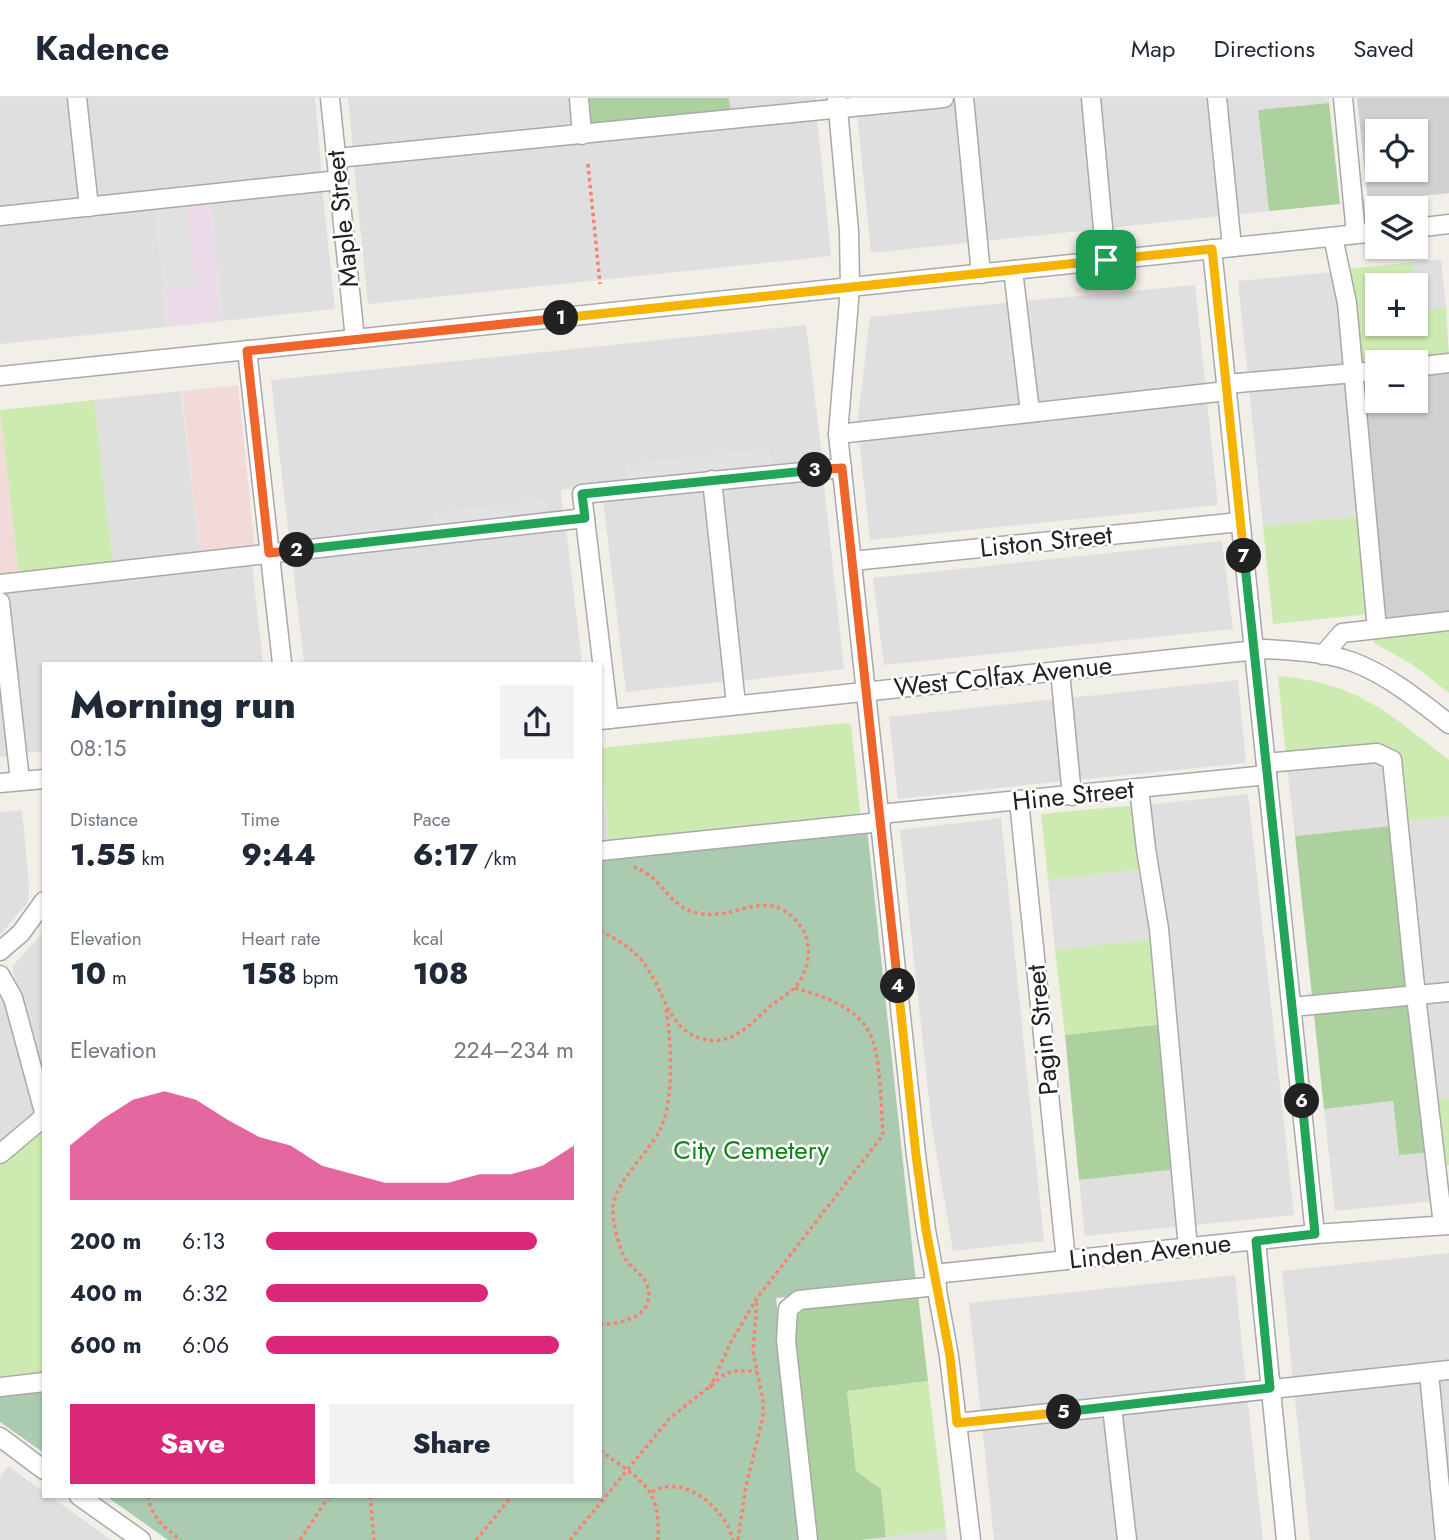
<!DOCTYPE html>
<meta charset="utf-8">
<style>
body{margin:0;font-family:Jost,sans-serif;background:#f2f2f3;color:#1f2937;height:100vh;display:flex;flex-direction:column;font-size:26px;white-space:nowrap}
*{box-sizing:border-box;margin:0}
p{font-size:23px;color:#747a83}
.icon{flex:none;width:38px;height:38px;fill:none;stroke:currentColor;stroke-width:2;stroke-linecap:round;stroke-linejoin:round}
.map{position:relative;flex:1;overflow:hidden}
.drawer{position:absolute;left:42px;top:564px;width:560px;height:836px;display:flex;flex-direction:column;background:#fff;border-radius:0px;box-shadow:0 2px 5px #0004}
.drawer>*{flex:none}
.controls{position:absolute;left:1365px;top:21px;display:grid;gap:14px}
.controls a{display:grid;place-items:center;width:63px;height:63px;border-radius:0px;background:#fff;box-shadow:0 2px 5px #0004;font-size:35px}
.pin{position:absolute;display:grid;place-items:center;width:60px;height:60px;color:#fff;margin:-30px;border-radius:14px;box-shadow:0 4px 10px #0006}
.km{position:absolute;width:35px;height:35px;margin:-18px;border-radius:50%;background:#222;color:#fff;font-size:19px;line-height:35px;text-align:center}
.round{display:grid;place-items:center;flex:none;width:74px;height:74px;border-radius:0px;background:#f2f2f3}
.overview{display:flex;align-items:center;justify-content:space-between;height:119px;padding:0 28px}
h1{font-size:38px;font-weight:800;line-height:52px}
.figures{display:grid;grid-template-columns:repeat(3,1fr);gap:10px;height:119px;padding:7px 28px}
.figures div{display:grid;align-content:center}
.figures b{font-size:30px;font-weight:800}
.figures small{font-size:19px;font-weight:400}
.figures p{font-size:19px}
.chart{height:196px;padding:14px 28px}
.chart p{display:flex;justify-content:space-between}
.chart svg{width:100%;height:126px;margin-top:7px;fill:#db2777;opacity:.7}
.cta{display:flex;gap:14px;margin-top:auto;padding:14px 28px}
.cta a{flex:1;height:80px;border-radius:0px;background:#db2777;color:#fff;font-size:28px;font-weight:800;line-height:80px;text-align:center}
.cta a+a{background:#f2f2f3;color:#1f2937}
ul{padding:0 28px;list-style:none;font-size:23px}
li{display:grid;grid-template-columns:112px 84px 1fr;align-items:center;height:52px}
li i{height:18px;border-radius:9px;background:#db2777}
header{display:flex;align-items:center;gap:42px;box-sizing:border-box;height:98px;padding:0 35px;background:#fff;border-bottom:2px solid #e0e1e3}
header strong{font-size:33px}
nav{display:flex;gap:38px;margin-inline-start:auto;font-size:24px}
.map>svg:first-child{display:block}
.residential{fill:#e0dfdf}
.commercial{fill:#f2dad9}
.industrial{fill:#ebdbe8}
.religious{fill:#d0d0d0;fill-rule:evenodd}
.grass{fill:#cdebb0}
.forest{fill:#add19e}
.cemetery{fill:#aacbaf}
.parking{fill:#e2e2e2}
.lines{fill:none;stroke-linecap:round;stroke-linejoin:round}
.minor-casing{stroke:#a9a9a9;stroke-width:21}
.path{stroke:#fa8072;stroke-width:3.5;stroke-dasharray:3.5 3.5;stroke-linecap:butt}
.minor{stroke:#fff;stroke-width:18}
.split-1-casing{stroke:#fff;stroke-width:14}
.split-2-casing{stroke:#fff;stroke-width:14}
.split-3-casing{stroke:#fff;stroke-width:14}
.split-4-casing{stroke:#fff;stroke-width:14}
.split-5-casing{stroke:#fff;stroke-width:14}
.split-6-casing{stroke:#fff;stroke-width:14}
.split-7-casing{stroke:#fff;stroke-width:14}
.split-8-casing{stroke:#fff;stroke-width:14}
.split-1{stroke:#f5b400;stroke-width:9}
.split-2{stroke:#f0652b;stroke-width:9}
.split-3{stroke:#22a559;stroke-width:9}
.split-4{stroke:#f0652b;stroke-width:9}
.split-5{stroke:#f5b400;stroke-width:9}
.split-6{stroke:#22a559;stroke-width:9}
.split-7{stroke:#22a559;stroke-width:9}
.split-8{stroke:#f5b400;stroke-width:9}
.labels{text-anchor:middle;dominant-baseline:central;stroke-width:5;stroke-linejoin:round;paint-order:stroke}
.street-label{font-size:26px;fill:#222;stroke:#fff}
.park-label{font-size:26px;fill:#0c8416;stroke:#fff}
</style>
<header>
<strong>Kadence</strong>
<nav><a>Map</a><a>Directions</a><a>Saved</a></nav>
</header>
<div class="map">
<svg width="1449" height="1442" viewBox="0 0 1449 1442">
<rect width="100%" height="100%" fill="#f2efe9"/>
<g class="residential">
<path d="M 0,0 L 315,0 L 322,79 L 0,112 Z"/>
<path d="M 348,0 L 574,0 L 577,33 L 353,55 Z"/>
<path d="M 729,0 L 816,0 L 817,8 L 731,17 Z"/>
<path d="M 969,0 L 1329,0 L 1329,5 L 1258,12 L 1269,113 L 871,155 L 857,15 L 968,4 Z"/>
<path d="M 817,19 L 831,158 L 368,206 L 354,68 Z"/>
<path d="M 322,89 L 335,211 L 222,223 L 210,101 Z"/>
<path d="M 155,108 L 167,229 L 0,246 L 0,124 Z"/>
<path d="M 1441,161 L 1446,210 L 1417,213 L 1412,164 Z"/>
<path d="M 1334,174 L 1362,418 L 1263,428 L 1238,183 Z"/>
<path d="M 1195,187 L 1206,292 L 1036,309 L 1025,203 Z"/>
<path d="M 1013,204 L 1025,310 L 857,328 L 870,219 Z"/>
<path d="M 806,227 L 823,366 L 561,392 L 563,419 L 290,449 L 271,282 Z"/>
<path d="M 181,293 L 200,457 L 113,466 L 94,302 Z"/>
<path d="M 1207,303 L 1218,407 L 870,442 L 859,340 Z"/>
<path d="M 823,378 L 844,571 L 739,583 L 717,390 Z"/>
<path d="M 708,390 L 729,583 L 626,594 L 603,402 Z"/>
<path d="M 566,430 L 582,565 L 304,565 L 292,461 Z"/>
<path d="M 1222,443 L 1233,531 L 884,567 L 873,480 Z"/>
<path d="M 252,466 L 263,565 L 44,565 L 44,653 L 24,655 L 4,493 Z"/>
<path d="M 0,557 L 12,657 L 0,659 Z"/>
<path d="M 1238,582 L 1246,665 L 1076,682 L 1069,600 Z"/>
<path d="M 1056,601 L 1064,683 L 898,701 L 889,619 Z"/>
<path d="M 600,654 L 610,748 L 600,749 Z"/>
<path d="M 1376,659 L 1386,664 L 1392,728 L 1295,738 L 1287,668 Z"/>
<path d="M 1248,696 L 1294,1117 L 1194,1127 L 1146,707 Z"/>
<path d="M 22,712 L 29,786 L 28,804 L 0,837 L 0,714 Z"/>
<path d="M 1449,719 L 1449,1000 L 1432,1002 L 1403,723 Z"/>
<path d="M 1001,720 L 1044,1143 L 953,1153 L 932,1030 L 900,732 Z"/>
<path d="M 1144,771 L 1152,841 L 1055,852 L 1048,782 Z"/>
<path d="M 44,833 L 44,991 L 12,869 Z"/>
<path d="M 0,891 L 10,909 L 38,1016 L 0,1048 Z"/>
<path d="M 1393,1003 L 1399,1056 L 1430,1054 L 1435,1103 L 1335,1113 L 1324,1011 Z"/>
<path d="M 1178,1071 L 1183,1128 L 1085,1138 L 1079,1082 Z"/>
<path d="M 1449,1155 L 1449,1267 L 1293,1283 L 1282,1173 Z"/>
<path d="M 1235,1177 L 1246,1287 L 981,1317 L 969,1205 Z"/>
<path d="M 1449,1279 L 1449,1434 L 1433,1281 Z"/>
<path d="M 1424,1280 L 1440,1442 L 1310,1442 L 1294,1292 Z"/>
<path d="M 1247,1297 L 1263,1442 L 1133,1442 L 1117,1314 Z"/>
<path d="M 1108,1315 L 1121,1442 L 994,1442 L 982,1327 Z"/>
<path d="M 8,1368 L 44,1394 L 44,1398 L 50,1398 L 111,1442 L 0,1442 L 0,1379 Z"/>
<path d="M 946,1431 L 947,1442 L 860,1442 Z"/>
</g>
<g class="commercial">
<path d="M 238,287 L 255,451 L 200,457 L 182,293 Z"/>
<path d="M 0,312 L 19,477 L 0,479 Z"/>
</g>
<path class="industrial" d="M 210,101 L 222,223 L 167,229 L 155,108 Z"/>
<g class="religious">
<path d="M 1357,0 L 1449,0 L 1449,95 L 1368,104 ZM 1377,33 L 1416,33 L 1416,72 L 1377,72 Z"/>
<path d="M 1449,272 L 1449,517 L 1383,523 L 1361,281 L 1377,279 L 1377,303 L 1416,303 L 1416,275 Z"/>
</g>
<g class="grass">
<path d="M 1412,164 L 1415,187 L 1377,187 L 1377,226 L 1416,226 L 1416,199 L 1417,213 L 1446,210 L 1449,260 L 1406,264 L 1377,264 L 1377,267 L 1358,269 L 1348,171 Z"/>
<path d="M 94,302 L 113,466 L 19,477 L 0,312 Z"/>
<path d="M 1362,418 L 1371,516 L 1273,526 L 1263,428 Z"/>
<path d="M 1449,530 L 1449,595 L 1413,567 L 1374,545 L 1373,538 Z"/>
<path d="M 1278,578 C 1359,585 1388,615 1449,662 L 1449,719 L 1403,723 L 1398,662 L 1286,659 Z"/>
<path d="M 847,625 L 851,627 L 861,723 L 610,748 L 600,650 Z"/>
<path d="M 1136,707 L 1144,771 L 1048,782 L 1041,716 Z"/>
<path d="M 1152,841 L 1163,926 L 1065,937 L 1055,852 Z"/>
<path d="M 1449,1000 L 1449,1067 L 1441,1067 L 1432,1002 Z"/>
<path d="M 44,1028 L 44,1274 L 0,1278 L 0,1065 Z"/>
<path d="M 928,1283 L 946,1431 L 886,1439 L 881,1391 L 856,1373 L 847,1293 Z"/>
</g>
<g class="forest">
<path d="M 585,0 L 729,0 L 731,17 L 588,32 Z"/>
<path d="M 1329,5 L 1340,106 L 1269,113 L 1258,12 Z"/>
<path d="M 1392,728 L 1430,1054 L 1399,1057 L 1393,1003 L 1324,1011 L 1295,738 Z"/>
<path d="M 1163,926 L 1178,1071 L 1079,1082 L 1065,937 Z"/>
<path d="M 918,1197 L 928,1283 L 847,1293 L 856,1373 L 881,1391 L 886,1439 L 860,1442 L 816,1442 L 794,1238 L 798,1217 L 807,1209 Z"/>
</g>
<g class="cemetery">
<path d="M 867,730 L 916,1185 L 776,1200 L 803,1442 L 168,1442 L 106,1398 L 600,1398 L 600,757 Z"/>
<path d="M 44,1293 L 44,1355 L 0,1324 L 0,1298 Z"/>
</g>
<g class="parking">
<path d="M 186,104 L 195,188 L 163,192 L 155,108 Z"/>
<path d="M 769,351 L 772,375 L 628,391 L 625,366 Z"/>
<path d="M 545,402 L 547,424 L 435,436 L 433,414 Z"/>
</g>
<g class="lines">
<defs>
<g id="minor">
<path d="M 77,0 L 89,109"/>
<path d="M 330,0 L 355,241"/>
<path d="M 579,0 L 582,37"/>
<path d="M 837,0 L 849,133 L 850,190 L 838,336 L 916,1057 L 926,1132 L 949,1258 L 971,1442"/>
<path d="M 964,0 L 981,176"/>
<path d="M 1091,0 L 1106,162"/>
<path d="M 1217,0 L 1232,149"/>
<path d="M 1343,0 L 1356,136"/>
<path d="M 337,60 L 944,0"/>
<path d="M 0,118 L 339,82"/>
<path d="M 1416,130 L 1449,126"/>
<path d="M 1333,139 L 1347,205 L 1377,531"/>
<path d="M 1212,151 L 1315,1136"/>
<path d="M 1013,172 L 1030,314"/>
<path d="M 247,252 L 282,565"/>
<path d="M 1416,269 L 1449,265"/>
<path d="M 0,278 L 1377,134"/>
<path d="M 1226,286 L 1377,273"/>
<path d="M 838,336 L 1227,293"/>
<path d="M 712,382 L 736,606"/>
<path d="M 852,463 L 1240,424"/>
<path d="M 0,486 L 585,420"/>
<path d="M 0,504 L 20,683"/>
<path d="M 1323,557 L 1342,535 L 1449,523"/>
<path d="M 1060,573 L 1072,698"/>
<path d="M 609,621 L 582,396 L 842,370"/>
<path d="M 600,622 L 1266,551 C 1295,553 1326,554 1353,564 C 1388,577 1420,603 1449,626"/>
<path d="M 1266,665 L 1377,655 L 1392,662 L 1416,898 L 1443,1127"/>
<path d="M 0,685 L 44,681"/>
<path d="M 1139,690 L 1146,751 L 1159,831 L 1188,1150"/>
<path d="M 1019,703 L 1066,1162"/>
<path d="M 880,716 L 1267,677"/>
<path d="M 600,753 L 881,724"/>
<path d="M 0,853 L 21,835 L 44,803"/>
<path d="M 0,877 L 13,900 L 44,1014"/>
<path d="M 1292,909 L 1449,894"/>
<path d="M 0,1056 L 44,1019"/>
<path d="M 1256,1143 L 1286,1442"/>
<path d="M 934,1176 L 1315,1136 L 1449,1127"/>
<path d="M 1429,1275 L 1445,1442"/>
<path d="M 0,1289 L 44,1284"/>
<path d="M 1112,1309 L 1127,1442"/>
<path d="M 957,1325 L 1449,1272"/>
<path d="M 0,1339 L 44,1372"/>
<path d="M 79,1398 L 141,1442"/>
<path d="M 808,1442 L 786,1242 L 788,1211 L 799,1202 L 937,1188"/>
</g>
</defs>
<use href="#minor" class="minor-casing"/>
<g class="path">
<path d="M 588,66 L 600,186"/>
<path d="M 600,833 C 621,843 637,853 649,873 C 665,897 670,933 703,941 C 731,948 749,928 767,911 C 775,904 784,899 792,892 C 809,877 814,847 801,829 C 770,786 739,821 703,816 C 666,812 664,776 630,768"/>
<path d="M 600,1227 C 620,1225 649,1221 649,1196 C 648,1191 647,1185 644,1181 C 637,1172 628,1167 623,1157 C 618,1144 612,1123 613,1109 C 616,1083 648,1055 660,1032 C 675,1001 671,943 666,910"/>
<path d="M 710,1290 L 731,1244 L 757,1200 L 883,1037 C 881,1012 881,954 869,934 C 854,907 821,898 795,890"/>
<path d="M 600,1352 C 640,1383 661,1387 658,1442"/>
<path d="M 652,1394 C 684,1375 725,1410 733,1442"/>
<path d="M 148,1398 C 152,1421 164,1429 181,1442"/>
<path d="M 370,1398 L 374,1442"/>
<path d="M 300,1442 L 329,1398"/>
<path d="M 476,1442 L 512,1398"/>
<path d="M 570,1442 L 669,1321 L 725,1276 L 733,1273 L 757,1273"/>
<path d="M 738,1442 L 746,1388 L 763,1319 L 763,1303 L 753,1253 L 757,1203"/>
</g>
<use href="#minor" class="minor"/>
</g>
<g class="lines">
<defs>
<path id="split-1" d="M 561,220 L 1106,162"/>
<path id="split-2" d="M 297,452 L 269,455 L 247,253 L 561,220"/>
<path id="split-3" d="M 297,452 L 585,420 L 582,396 L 815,372"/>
<path id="split-4" d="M 815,372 L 842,370 L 898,888"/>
<path id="split-5" d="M 898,888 L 916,1057 L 926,1132 L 950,1258 L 957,1325 L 1064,1314"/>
<path id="split-6" d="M 1064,1314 L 1270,1290 L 1256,1143 L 1315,1136 L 1302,1003"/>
<path id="split-7" d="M 1244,458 L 1302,1003"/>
<path id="split-8" d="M 1106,162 L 1212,151 L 1244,458"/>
</defs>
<use href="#split-1" class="split-1-casing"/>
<use href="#split-2" class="split-2-casing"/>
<use href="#split-3" class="split-3-casing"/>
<use href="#split-4" class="split-4-casing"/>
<use href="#split-5" class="split-5-casing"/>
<use href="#split-6" class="split-6-casing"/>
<use href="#split-7" class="split-7-casing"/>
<use href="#split-8" class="split-8-casing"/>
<use href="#split-1" class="split-1"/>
<use href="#split-2" class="split-2"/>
<use href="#split-3" class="split-3"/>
<use href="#split-4" class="split-4"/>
<use href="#split-5" class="split-5"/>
<use href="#split-6" class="split-6"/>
<use href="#split-7" class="split-7"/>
<use href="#split-8" class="split-8"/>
</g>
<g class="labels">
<g class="street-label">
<text transform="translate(342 121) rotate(-96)">Maple Street</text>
<text transform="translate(1046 443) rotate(-6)">Liston Street</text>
<text transform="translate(1003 578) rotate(-6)">West Colfax Avenue</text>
<text transform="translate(1073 697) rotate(-6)">Hine Street</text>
<text transform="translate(1042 932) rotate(-96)">Pagin Street</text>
<text transform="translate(1150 1153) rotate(-6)">Linden Avenue</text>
</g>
<g class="park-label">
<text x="751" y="1052">City Cemetery</text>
</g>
</g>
</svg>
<div class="controls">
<a><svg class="icon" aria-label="locate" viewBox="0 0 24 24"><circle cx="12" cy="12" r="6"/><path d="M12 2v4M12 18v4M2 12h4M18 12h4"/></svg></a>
<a><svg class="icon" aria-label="layers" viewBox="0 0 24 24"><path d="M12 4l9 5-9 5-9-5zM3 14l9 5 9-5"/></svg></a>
<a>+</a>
<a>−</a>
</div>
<div class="pin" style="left:1106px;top:162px;background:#1e9e55"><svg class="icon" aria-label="arrive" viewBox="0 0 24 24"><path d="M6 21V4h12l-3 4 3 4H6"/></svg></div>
<b class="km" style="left:561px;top:220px">1</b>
<b class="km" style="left:297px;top:452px">2</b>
<b class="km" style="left:815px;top:372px">3</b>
<b class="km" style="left:898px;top:888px">4</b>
<b class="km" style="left:1064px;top:1314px">5</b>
<b class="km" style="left:1302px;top:1003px">6</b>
<b class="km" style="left:1244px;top:458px">7</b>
<section class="drawer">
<div class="overview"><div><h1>Morning run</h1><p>08:15</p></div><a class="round"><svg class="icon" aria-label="share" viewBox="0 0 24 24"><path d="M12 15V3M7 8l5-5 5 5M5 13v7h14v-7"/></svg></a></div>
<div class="figures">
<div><p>Distance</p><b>1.55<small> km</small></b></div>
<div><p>Time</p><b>9:44</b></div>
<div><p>Pace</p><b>6:17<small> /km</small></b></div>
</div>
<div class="figures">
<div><p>Elevation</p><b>10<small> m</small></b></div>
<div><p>Heart rate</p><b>158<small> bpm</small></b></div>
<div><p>kcal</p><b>108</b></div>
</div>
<div class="chart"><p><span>Elevation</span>224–234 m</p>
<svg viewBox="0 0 160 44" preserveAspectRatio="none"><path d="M0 44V25L10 16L20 9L30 6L40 9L50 16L60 22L70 25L80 32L90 35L100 38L110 38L120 38L130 35L140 35L150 32L160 25V44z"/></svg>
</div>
<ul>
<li><b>200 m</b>6:13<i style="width:88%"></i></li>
<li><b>400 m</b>6:32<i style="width:72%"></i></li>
<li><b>600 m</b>6:06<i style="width:95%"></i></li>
</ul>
<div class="cta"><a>Save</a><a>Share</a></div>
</section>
</div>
